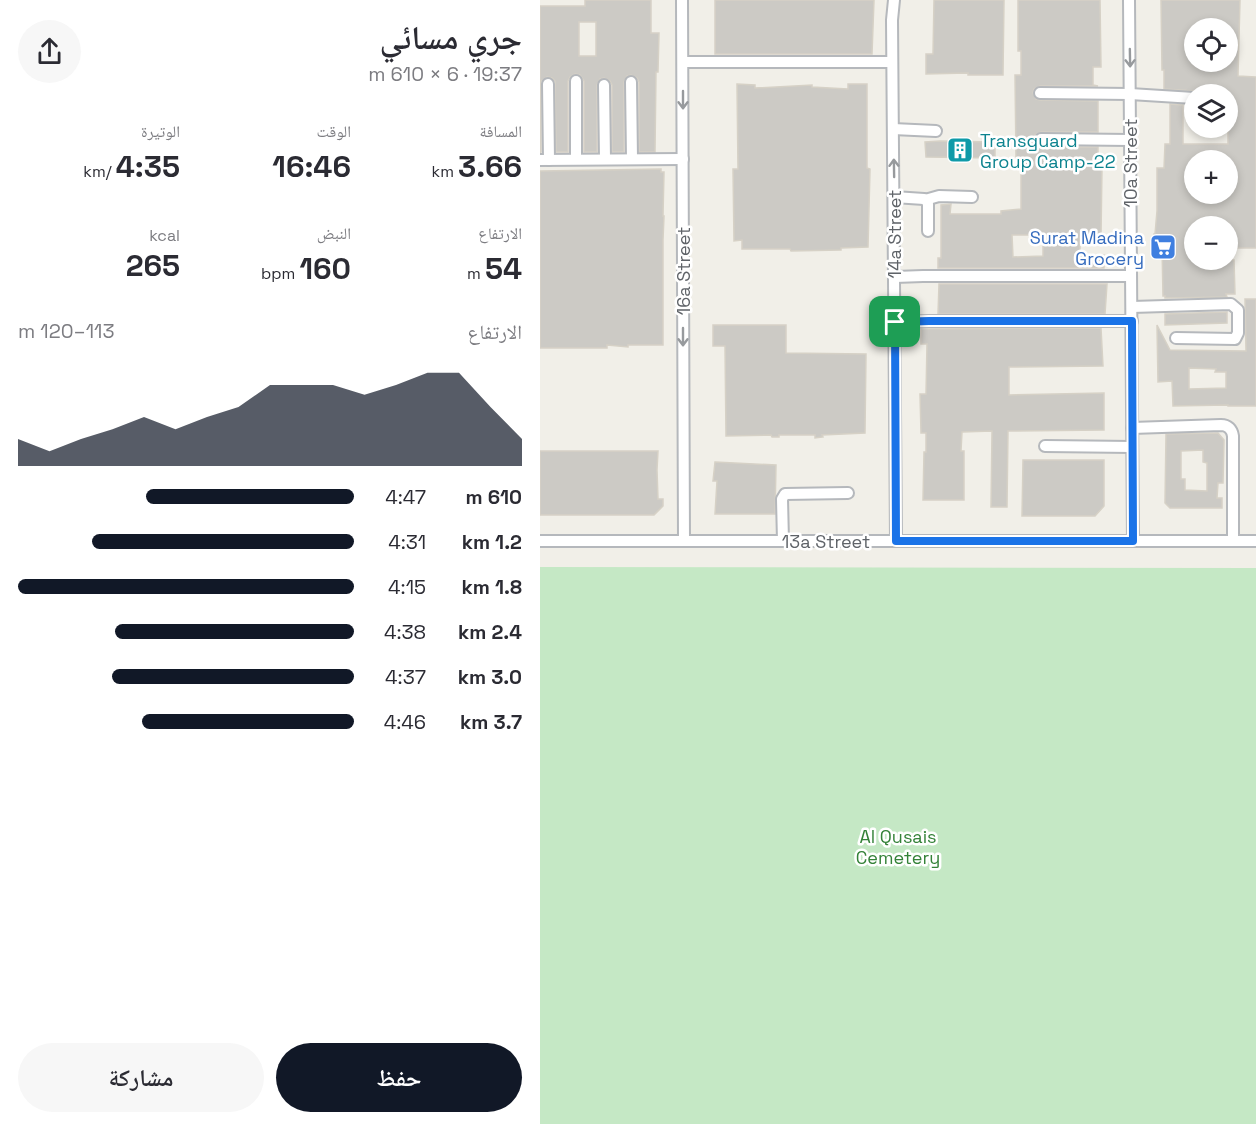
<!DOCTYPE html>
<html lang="ar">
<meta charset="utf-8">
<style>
body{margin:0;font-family:"Space Grotesk","Noto Naskh Arabic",sans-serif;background:#f7f7f7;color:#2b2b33;direction:rtl;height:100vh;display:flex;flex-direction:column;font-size:22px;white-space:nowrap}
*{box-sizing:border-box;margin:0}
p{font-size:20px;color:#7c7c81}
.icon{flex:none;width:33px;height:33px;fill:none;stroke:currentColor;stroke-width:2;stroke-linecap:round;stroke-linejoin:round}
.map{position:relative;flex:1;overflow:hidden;direction:ltr}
.side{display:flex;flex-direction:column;background:#fff;width:540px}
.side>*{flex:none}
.controls{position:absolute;left:644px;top:18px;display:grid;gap:12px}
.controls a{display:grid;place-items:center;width:54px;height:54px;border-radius:50%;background:#fff;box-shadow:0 3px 9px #0003;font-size:30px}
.pin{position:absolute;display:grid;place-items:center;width:51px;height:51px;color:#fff;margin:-26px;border-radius:12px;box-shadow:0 3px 9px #0006}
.round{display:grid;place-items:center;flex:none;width:63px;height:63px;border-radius:32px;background:#f7f7f7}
.overview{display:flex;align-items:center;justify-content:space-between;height:102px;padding:0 18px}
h1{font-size:33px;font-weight:600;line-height:45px}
.figures{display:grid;grid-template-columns:repeat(3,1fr);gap:9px;height:102px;padding:6px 18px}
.figures div{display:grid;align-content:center}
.figures b{font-size:30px;font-weight:600}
.figures small{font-size:16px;font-weight:400}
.figures p{font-size:16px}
.chart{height:168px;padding:12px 18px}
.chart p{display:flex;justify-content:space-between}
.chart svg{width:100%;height:108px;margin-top:6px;fill:#111827;opacity:.7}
.action{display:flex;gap:12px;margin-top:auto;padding:12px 18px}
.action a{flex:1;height:69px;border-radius:36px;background:#111827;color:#fff;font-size:24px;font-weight:600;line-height:69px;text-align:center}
.action a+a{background:#f7f7f7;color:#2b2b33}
ul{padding:0 18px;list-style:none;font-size:20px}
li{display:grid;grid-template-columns:96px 72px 1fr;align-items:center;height:45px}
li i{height:15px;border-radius:8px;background:#111827}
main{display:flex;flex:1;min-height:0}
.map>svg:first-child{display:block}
.green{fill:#c5e8c5}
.building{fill:#cccac5;stroke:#d6d1c6;stroke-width:1.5;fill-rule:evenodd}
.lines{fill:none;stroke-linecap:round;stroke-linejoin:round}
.minor-casing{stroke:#b5b8bc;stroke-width:14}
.minor{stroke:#fff;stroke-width:10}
.oneway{stroke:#979a9d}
.route-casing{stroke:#fff;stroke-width:12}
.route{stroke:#1a73e8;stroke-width:8}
.labels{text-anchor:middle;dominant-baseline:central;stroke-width:5;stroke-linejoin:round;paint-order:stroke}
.culture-label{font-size:18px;fill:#0d838f;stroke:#fff;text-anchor:start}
.street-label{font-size:18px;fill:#5f6368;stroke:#fff}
.shop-label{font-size:18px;fill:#366cbe;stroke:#fff;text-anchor:end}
.park-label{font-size:18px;fill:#348238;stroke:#fff}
</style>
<main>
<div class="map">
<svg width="716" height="1124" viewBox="0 0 716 1124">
<rect width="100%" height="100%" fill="#f1efe8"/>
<path class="green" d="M 0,567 L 716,568 L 716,1124 L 0,1124 Z"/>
<g class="building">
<path d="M 45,0 L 111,0 L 111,33 L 119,33 L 118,72 L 116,72 L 115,152 L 99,152 L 99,82 L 97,78 L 91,75 L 87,76 L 84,82 L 84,152 L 72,152 L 72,85 L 70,81 L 64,78 L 60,79 L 57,85 L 57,152 L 44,152 L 44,81 L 40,75 L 35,74 L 30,77 L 28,81 L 28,152 L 16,152 L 15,81 L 12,78 L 7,77 L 1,81 L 1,152 L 0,153 L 0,6 L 45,6 ZM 39,22 L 56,22 L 56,56 L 39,56 Z"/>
<path d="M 175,0 L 334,0 L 332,54 L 175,54 Z"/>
<path d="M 394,0 L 464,0 L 463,75 L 428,75 L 428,73 L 386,74 L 386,54 L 393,54 Z"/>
<path d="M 478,0 L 560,0 L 561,67 L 553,67 L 553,85 L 558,86 L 500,86 L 494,89 L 493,93 L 496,99 L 500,100 L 558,101 L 558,132 L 501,132 L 495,135 L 494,140 L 497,145 L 501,147 L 558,147 L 558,167 L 562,167 L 561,237 L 540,237 L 540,256 L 564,255 L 564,268 L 398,268 L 398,258 L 401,258 L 401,205 L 411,204 L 410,214 L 461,214 L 461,211 L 481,209 L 481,158 L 476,158 L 475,75 L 481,75 L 481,51 L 478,51 ZM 472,235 L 503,235 L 503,256 L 473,257 Z"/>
<path d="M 621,0 L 700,0 L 698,76 L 716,77 L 716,248 L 687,248 L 687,226 L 654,225 L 654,260 L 694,260 L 695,294 L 686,294 L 687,297 L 625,298 L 625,296 L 623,296 L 622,247 L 614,247 L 614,234 L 615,234 L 617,211 L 617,168 L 624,168 L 625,144 L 630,144 L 630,104 L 643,105 L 643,144 L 688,144 L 688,93 L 660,93 L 654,91 L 624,89 L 624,70 L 622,70 ZM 654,28 L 687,28 L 687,62 L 654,62 ZM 654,160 L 687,160 L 687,194 L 654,194 Z"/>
<path d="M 197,84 L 215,85 L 215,88 L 272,85 L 272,87 L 308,89 L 308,84 L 327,84 L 327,168 L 330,169 L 328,247 L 301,248 L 301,250 L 251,251 L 250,249 L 202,249 L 202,240 L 194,241 L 193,169 L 198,169 Z"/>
<path d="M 400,141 L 455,142 L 455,158 L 386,157 L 385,142 Z"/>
<path d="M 121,169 L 121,172 L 124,172 L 123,216 L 124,216 L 123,240 L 123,345 L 88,345 L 88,347 L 67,345 L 67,348 L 0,348 L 0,171 Z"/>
<path d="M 399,284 L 567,284 L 565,314 L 398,314 Z"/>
<path d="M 705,299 L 716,299 L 716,406 L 688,406 L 688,405 L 633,406 L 632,381 L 618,382 L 617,325 L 630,350 L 706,351 ZM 649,368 L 676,369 L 675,372 L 686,372 L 686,388 L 649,389 Z"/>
<path d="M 687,312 L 687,323 L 625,325 L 625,314 Z"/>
<path d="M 173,325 L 246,325 L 246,353 L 326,354 L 325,433 L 282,435 L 283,437 L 275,438 L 275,435 L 239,435 L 239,437 L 232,437 L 231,435 L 186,436 L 185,346 L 173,346 Z"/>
<path d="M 561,328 L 563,366 L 469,367 L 469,395 L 564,393 L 564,430 L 468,431 L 467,507 L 451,507 L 452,431 L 422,432 L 421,451 L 424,451 L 424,500 L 383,500 L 384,452 L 386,452 L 386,433 L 381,433 L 380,394 L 386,394 L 387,344 L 381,344 L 381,329 Z"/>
<path d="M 678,433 L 684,440 L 683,483 L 678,483 L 677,498 L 682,498 L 682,508 L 630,508 L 625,503 L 626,434 ZM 663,450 L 663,462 L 667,463 L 667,491 L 645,490 L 645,479 L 641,479 L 641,451 Z"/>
<path d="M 0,451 L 118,451 L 117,470 L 118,499 L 123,499 L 123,506 L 114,515 L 0,515 Z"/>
<path d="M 483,460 L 564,460 L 564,506 L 555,516 L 482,516 Z"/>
<path d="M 175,462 L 236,465 L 235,514 L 175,514 L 177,481 L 173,481 Z"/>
</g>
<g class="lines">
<defs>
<g id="minor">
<path d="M 142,0 L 144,541"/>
<path d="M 354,0 L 352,20 L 356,541"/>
<path d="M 589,0 L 593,541"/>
<path d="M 143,62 L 352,62"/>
<path d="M 36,81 L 36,159"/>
<path d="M 91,82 L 92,159"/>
<path d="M 8,84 L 9,160"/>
<path d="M 64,85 L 65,159"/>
<path d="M 500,93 L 590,94 L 654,98"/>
<path d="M 353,129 L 396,131"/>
<path d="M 501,139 L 590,140"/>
<path d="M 0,160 L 143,159"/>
<path d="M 354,197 L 384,199 L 387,201 L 388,204 L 388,231"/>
<path d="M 385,200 L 399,196 L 432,197"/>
<path d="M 355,277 L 383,276 L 590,276"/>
<path d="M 592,307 L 691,304 L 698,310 L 698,333 L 695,339 L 636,338"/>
<path d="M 355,322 L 389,321 L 592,321"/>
<path d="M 592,428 L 681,425 C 688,425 692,429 693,436 L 693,541"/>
<path d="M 505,446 L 592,447"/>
<path d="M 0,541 L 716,541"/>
<path d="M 243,541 L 242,499 L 245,494 L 308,493"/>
</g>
</defs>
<use href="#minor" class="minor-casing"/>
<use href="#minor" class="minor"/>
</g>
<defs><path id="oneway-shaft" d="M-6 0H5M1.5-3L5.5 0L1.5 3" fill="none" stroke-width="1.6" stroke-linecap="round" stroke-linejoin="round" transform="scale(1.5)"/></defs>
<g class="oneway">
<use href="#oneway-shaft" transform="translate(590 58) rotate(89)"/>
<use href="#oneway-shaft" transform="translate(143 100) rotate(90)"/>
<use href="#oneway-shaft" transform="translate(354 168) rotate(-91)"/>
<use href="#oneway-shaft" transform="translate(143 337) rotate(90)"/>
</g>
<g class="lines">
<defs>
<path id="route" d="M 389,321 L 592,321 L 593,541 L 356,541 L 355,322 Z"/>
</defs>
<use href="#route" class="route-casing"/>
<use href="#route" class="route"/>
</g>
<defs>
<symbol id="building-square" viewBox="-11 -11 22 22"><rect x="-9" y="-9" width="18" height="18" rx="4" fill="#0f9aa8" stroke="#fff"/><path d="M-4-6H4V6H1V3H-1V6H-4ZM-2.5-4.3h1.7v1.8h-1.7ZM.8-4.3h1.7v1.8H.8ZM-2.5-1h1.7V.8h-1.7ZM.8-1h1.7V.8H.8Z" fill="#fff"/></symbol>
<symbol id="supermarket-square" viewBox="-11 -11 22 22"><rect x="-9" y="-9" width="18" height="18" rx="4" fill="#3f7fe0" stroke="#fff"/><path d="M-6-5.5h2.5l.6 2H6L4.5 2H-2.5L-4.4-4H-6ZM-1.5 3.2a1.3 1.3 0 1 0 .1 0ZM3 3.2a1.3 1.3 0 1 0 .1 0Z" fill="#fff"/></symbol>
</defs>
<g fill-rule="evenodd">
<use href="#building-square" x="405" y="135" width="30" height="30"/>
<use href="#supermarket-square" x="608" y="232" width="30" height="30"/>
</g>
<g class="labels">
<g class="culture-label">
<text x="440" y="140">Transguard<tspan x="440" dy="21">Group Camp-22</tspan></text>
</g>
<g class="street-label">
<text transform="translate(590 163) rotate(-90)">10a Street</text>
<text transform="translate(354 234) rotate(-90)">14a Street</text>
<text transform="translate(143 271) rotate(-90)">16a Street</text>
<text x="286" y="541">13a Street</text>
</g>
<g class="shop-label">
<text x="604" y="237">Surat Madina<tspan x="604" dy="21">Grocery</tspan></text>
</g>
<g class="park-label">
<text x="358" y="836">Al Qusais<tspan x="358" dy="21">Cemetery</tspan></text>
</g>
</g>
</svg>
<div class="controls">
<a><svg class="icon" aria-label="locate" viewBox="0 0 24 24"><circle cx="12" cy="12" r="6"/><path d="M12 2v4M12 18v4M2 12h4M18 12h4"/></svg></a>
<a><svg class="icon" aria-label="layers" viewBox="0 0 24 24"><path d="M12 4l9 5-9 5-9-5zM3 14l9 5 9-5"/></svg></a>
<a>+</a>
<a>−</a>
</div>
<div class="pin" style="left:355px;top:322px;background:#1e9e55"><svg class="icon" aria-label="arrive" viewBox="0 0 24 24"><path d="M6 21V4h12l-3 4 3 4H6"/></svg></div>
</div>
<section class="side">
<div class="overview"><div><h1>جري مسائي</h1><p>19:37 · 6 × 610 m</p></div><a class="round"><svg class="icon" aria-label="share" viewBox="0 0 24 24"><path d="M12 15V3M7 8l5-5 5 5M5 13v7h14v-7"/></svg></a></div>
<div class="figures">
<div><p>المسافة</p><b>3.66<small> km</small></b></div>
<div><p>الوقت</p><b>16:46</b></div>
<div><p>الوتيرة</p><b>4:35<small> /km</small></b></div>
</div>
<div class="figures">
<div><p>الارتفاع</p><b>54<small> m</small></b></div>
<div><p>النبض</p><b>160<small> bpm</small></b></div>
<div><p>kcal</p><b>265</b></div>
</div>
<div class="chart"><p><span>الارتفاع</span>113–120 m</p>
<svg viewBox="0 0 160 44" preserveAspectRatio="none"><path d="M0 44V33L10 38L20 33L30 29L40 24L50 29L60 24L70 20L80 11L90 11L100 11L110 15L120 11L130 6L140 6L150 20L160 33V44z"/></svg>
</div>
<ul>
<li><b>610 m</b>4:47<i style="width:62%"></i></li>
<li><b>1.2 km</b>4:31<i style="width:78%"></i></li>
<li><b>1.8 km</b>4:15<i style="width:100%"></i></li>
<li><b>2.4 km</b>4:38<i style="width:71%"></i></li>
<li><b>3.0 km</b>4:37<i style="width:72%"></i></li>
<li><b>3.7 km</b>4:46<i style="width:63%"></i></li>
</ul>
<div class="action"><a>حفظ</a><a>مشاركة</a></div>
</section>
</main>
